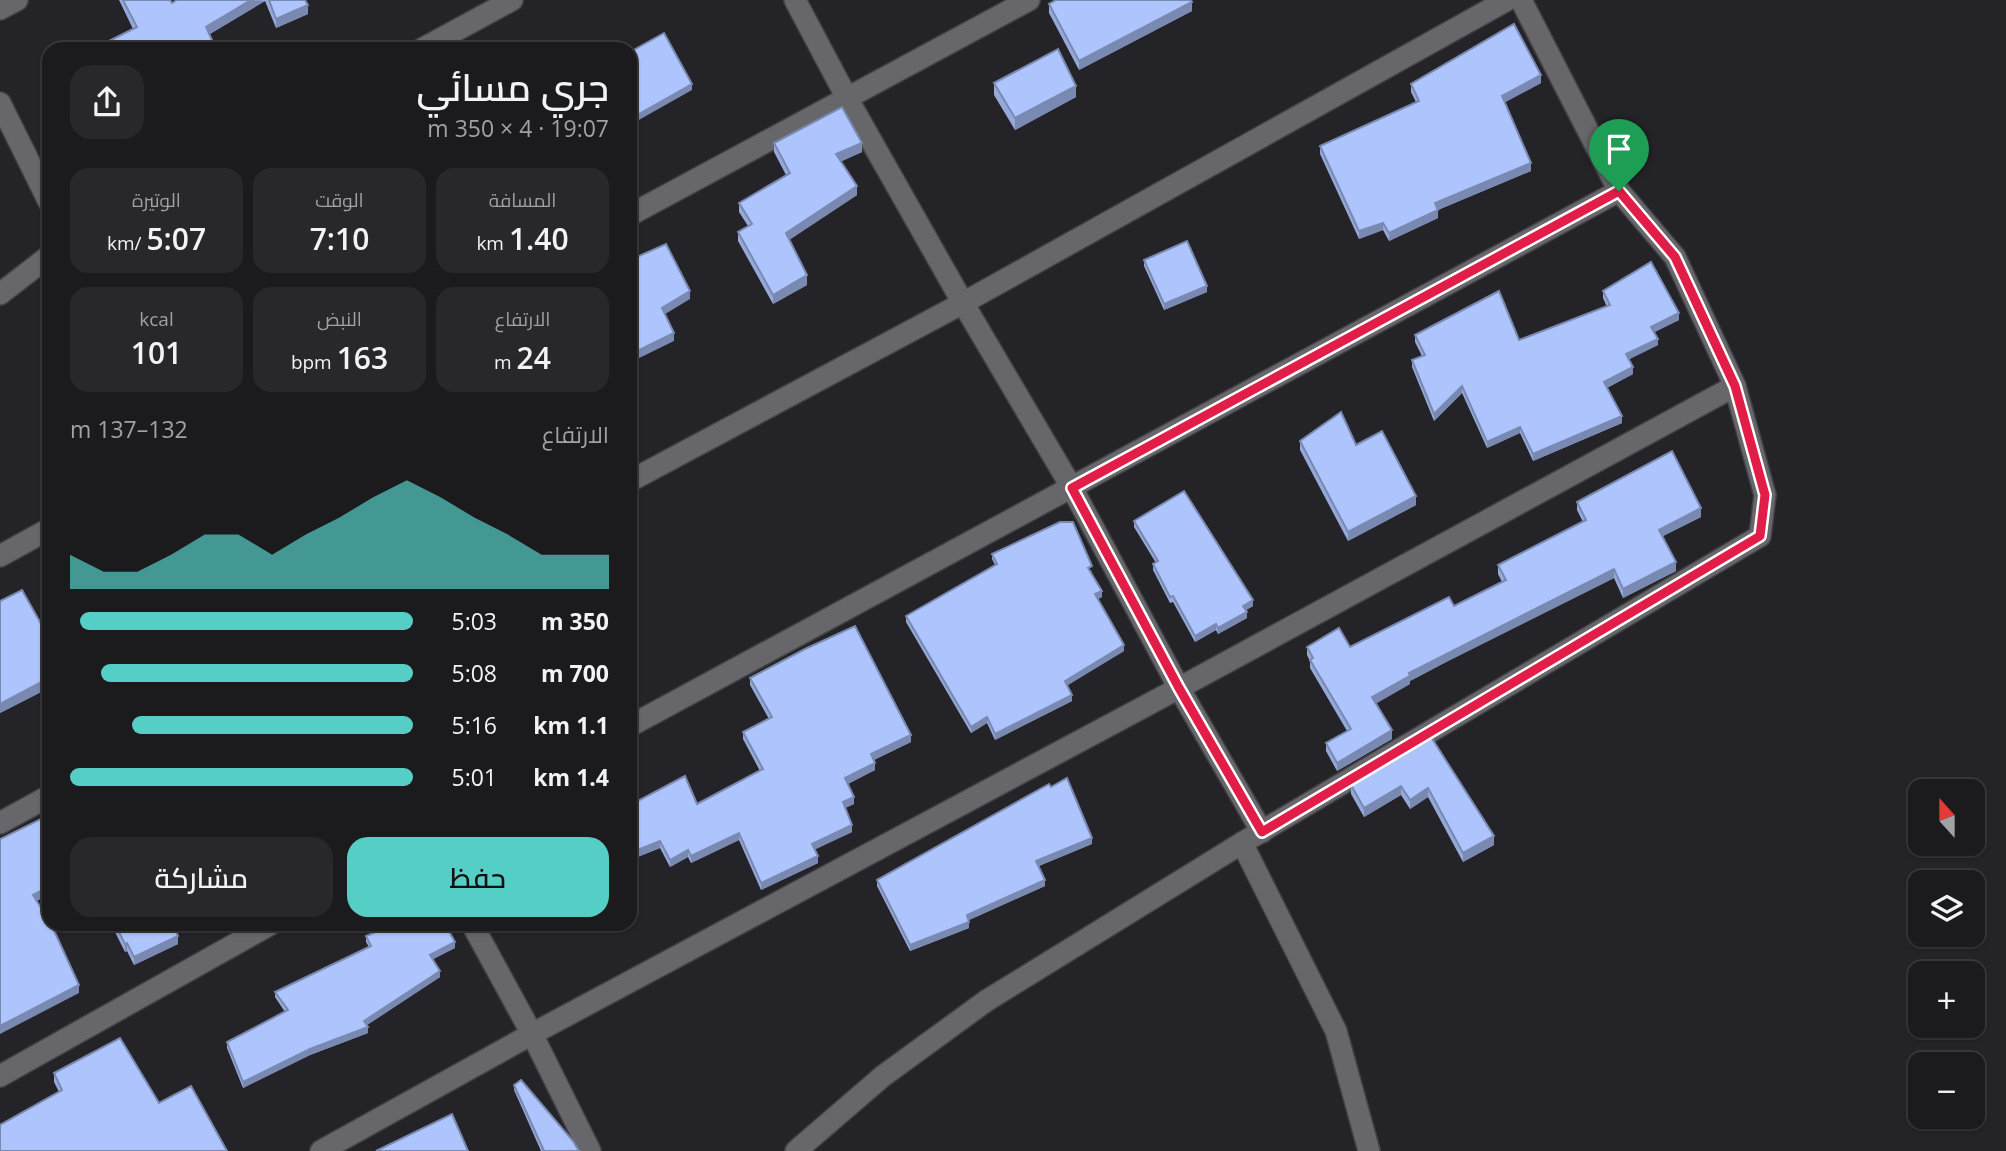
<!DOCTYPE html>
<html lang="ar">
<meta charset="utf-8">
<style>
body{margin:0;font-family:"Open Sans",Cairo,sans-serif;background:#28272a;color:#f1f3f6;direction:rtl;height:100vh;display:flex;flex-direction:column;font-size:26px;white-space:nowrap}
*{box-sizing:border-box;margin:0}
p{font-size:23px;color:#a0a1a4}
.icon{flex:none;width:38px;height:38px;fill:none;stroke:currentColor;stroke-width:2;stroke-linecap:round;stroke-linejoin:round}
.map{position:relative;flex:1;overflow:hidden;direction:ltr}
.drawer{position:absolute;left:42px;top:42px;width:595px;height:889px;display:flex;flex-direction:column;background:#1b1a1d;border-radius:21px;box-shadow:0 2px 5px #0004,0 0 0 2px #39383b;direction:rtl}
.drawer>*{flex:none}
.needle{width:46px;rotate:339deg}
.tools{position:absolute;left:1908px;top:779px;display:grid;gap:14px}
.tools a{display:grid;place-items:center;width:77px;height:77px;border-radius:14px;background:#1b1a1d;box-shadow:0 2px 5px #0004,0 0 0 2px #39383b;font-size:35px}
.pin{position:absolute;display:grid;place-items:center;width:60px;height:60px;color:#fff;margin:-72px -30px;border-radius:50% 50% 50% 0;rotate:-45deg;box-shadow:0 0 7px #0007}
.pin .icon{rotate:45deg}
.round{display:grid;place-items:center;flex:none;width:74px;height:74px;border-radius:21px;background:#28272a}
.headline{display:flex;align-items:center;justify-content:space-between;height:119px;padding:0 28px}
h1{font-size:38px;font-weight:600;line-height:52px}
.stats{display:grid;grid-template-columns:repeat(3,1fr);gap:10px;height:119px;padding:7px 28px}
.stats div{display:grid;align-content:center;border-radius:18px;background:#28272a;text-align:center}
.stats b{font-size:30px;font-weight:600}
.stats small{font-size:19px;font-weight:400}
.stats p{font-size:19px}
.chart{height:196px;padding:14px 28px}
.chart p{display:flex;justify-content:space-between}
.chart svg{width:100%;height:126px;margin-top:7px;fill:#55cec6;opacity:.7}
.cta{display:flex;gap:14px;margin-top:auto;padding:14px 28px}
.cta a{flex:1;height:80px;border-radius:21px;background:#55cec6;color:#111;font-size:28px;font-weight:600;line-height:80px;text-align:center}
.cta a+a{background:#28272a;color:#f1f3f6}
ul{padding:0 28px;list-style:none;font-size:23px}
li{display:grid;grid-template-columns:112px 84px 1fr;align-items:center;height:52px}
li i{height:18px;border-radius:9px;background:#55cec6}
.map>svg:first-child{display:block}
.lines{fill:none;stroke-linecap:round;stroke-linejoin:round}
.street-casing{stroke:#424244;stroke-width:24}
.street{stroke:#67676b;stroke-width:21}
.wall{fill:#95a9da}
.shaded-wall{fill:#7989b1}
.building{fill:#adc4fd;stroke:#7989b1;stroke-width:2}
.route-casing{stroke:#fff;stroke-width:14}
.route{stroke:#e11d48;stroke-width:9}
</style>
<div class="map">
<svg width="2006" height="1151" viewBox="0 0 2006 1151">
<rect width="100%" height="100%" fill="#242327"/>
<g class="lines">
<defs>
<g id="street">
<path d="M 795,0 L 847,98 L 963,303 L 1072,488 L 1179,688 L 1262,832"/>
<path d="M 0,9 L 17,0"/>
<path d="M 422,49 L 512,0"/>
<path d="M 0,103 L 49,202"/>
<path d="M 630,215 L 1029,0"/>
<path d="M 0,294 L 49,256"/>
<path d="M 630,481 L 963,303 L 1507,0"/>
<path d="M 0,556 L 49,529"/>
<path d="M 630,726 L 1619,191"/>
<path d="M 0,823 L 49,796"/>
<path d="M 1242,843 L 1336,1031 L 1369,1151"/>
<path d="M 472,924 L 532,1034 L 590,1151"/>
<path d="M 0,1076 L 271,924"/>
<path d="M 321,1151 L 532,1034 L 1179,688 L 1735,386"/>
<path d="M 796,1151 L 883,1076 L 986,1001 L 1242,843 L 1760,536 L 1765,495 L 1735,386 L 1675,257 L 1619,191 L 1521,0"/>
</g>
</defs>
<use href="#street" class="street-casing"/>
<use href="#street" class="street"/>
</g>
<g class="wall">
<path d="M 119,0 L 170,0 L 172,3 L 177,0 L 305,0 L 308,14 L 276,28 L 265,1 L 210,34 L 133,29 Z"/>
<path d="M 1049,4 L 1192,11 L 1079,70 L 1049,13 Z"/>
<path d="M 994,83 L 1076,97 L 1015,130 L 994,95 Z"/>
<path d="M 1541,83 L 1505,102 L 1531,171 L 1438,210 L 1438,218 L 1389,241 L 1383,230 L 1359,239 L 1320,154 L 1320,146 L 1416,102 L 1411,92 L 1411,84 Z"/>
<path d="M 774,143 L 862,152 L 841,161 L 857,195 L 789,240 L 807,285 L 773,304 L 738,241 L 738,232 L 748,226 L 739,212 L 739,203 L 786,175 L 774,152 Z"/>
<path d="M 1144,260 L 1207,292 L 1164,310 L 1144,266 Z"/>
<path d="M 1603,291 L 1679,320 L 1654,332 L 1658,345 L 1629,359 L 1633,374 L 1607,388 L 1622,423 L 1533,461 L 1520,433 L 1487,448 L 1462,393 L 1434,421 L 1412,367 L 1412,360 L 1422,356 L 1415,342 L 1415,335 L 1519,340 L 1607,307 L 1603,298 Z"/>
<path d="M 1300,441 L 1356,445 L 1416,505 L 1348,541 L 1300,450 Z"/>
<path d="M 1577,502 L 1701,517 L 1663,536 L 1676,571 L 1623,598 L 1614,578 L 1448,661 L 1410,681 L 1410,684 L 1376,703 L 1392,739 L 1337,771 L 1326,751 L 1326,743 L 1347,731 L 1310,668 L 1310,661 L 1307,655 L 1307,647 L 1350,647 L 1454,606 L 1502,582 L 1498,574 L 1498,565 L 1583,522 L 1577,510 Z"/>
<path d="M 1134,521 L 1253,606 L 1246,610 L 1247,618 L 1218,634 L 1216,630 L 1195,642 L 1173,602 L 1170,603 L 1153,570 L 1153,564 L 1156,563 L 1134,527 Z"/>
<path d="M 992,554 L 1092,571 L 1091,572 L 1102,597 L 1098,599 L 1124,651 L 1067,685 L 1072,701 L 995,740 L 987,723 L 971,733 L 906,622 L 906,616 L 995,565 L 992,559 Z"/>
<path d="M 49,638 L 49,698 L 45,690 L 0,713 Z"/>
<path d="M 750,678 L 911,742 L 874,760 L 875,770 L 848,784 L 854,804 L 845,808 L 852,832 L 815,849 L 818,863 L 761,890 L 739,840 L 691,863 L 688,857 L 670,867 L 660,848 L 630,860 L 697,804 L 760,771 L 743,739 L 743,732 L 769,719 L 750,685 Z"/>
<path d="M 1431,737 L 1494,845 L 1463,862 L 1428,797 L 1410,809 L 1401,795 L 1364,817 L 1351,794 L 1351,785 Z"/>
<path d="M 1092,844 L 1039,866 L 1045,886 L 969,920 L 969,928 L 910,951 L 877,886 L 877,880 Z"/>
<path d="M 111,924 L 173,924 L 178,944 L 134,965 L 127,951 L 125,952 Z"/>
<path d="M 366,936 L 455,948 L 432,959 L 440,977 L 367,1025 L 368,1033 L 310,1055 L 243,1088 L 227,1048 L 227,1042 L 285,1012 L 275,997 L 275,992 L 369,947 L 366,942 Z"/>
<path d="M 54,1073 L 159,1103 L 227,1151 L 59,1092 L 54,1082 Z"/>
<path d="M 514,1085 L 579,1151 L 541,1151 L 514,1090 Z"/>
</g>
<g class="shaded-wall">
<path d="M 251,0 L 265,1 L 206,36 L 206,27 Z"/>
<path d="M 1192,2 L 1192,11 L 1079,70 L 1079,61 Z"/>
<path d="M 308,5 L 308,14 L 276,28 L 276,19 Z"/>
<path d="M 1541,75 L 1541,83 L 1502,104 L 1502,96 Z"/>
<path d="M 692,84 L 692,90 L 630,125 L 630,119 Z"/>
<path d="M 1076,86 L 1076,97 L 1015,130 L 1015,118 Z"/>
<path d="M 862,143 L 862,152 L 836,164 L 836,154 Z"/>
<path d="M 1531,163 L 1531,171 L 1435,211 L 1435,203 Z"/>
<path d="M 857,186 L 857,195 L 786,242 L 786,233 Z"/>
<path d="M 1438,210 L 1438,218 L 1389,241 L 1389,233 Z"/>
<path d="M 1383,223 L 1383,230 L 1359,239 L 1359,231 Z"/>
<path d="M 807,275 L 807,285 L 773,304 L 773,295 Z"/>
<path d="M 1207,286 L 1207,292 L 1164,310 L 1164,304 Z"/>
<path d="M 690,291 L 690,299 L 662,316 L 662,308 Z"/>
<path d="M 1679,313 L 1679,320 L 1651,334 L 1651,327 Z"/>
<path d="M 674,333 L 674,341 L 631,362 L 631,354 Z"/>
<path d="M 1658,339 L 1658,345 L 1626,361 L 1626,354 Z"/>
<path d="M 1633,367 L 1633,374 L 1604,389 L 1604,382 Z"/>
<path d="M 1462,386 L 1462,393 L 1434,421 L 1434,414 Z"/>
<path d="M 1622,416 L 1622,423 L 1533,461 L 1533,454 Z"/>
<path d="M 1520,427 L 1520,433 L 1487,448 L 1487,442 Z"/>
<path d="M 1416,496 L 1416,505 L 1348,541 L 1348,532 Z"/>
<path d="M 1701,508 L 1701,517 L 1659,538 L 1659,530 Z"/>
<path d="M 1676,562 L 1676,571 L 1623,598 L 1623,589 Z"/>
<path d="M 1614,569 L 1614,578 L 1448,661 L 1410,681 L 1410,684 L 1372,706 L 1372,697 L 1409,673 Z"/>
<path d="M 1102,591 L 1102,597 L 1095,600 L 1095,594 Z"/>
<path d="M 1253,600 L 1253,606 L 1243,612 L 1243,606 Z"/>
<path d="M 1247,612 L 1247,618 L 1218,634 L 1218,628 Z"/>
<path d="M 1216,624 L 1216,630 L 1195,642 L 1195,636 Z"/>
<path d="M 1124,645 L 1124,651 L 1065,687 L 1065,681 Z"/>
<path d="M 45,680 L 45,690 L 0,713 L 0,704 Z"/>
<path d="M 1072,695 L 1072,701 L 995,740 L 995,734 Z"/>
<path d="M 987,717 L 987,723 L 971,733 L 971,727 Z"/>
<path d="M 1392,730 L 1392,739 L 1337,771 L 1337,763 Z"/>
<path d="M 911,735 L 911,742 L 871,761 L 871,754 Z"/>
<path d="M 875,763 L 875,770 L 845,785 L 845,778 Z"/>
<path d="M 1401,786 L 1401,795 L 1364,817 L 1364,808 Z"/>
<path d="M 1428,788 L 1428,797 L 1410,809 L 1410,800 Z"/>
<path d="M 854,797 L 854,804 L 843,809 L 843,802 Z"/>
<path d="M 852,825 L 852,832 L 812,851 L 812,844 Z"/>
<path d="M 739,833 L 739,840 L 691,863 L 691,856 Z"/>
<path d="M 1494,836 L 1494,845 L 1463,862 L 1463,853 Z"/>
<path d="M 1092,838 L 1092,844 L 1036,867 L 1036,861 Z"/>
<path d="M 660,841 L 660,848 L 630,860 L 630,853 Z"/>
<path d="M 688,850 L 688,857 L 670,867 L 670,860 Z"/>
<path d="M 818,856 L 818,863 L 761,890 L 761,883 Z"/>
<path d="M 1045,880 L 1045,886 L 967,921 L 967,915 Z"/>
<path d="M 49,887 L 49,895 L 33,903 L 33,895 Z"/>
<path d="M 969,922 L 969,928 L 910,951 L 910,945 Z"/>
<path d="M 178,936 L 178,944 L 134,965 L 134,957 Z"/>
<path d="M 455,942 L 455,948 L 430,961 L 430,955 Z"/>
<path d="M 127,943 L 127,951 L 125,952 L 125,944 Z"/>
<path d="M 440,971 L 440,977 L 364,1027 L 364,1021 Z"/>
<path d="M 79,985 L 79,993 L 0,1034 L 0,1026 Z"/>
<path d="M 368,1027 L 368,1033 L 310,1055 L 243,1088 L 243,1082 L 310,1049 Z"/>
</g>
<g class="building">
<path d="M 123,0 L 170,0 L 172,3 L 177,0 L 251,0 L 206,27 L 216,49 L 93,49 L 137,27 Z"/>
<path d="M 269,0 L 305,0 L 308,5 L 276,19 Z"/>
<path d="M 1056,0 L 1191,0 L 1192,2 L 1079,61 L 1049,4 Z"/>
<path d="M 1514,24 L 1541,75 L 1502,96 L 1531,163 L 1435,203 L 1438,210 L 1389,233 L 1383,223 L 1359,231 L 1320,146 L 1419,101 L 1411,84 Z"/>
<path d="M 664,33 L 692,84 L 630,119 L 630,52 Z"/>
<path d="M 1058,49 L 1076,86 L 1015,118 L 994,83 Z"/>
<path d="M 842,107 L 862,143 L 836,154 L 857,186 L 786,233 L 807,275 L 773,295 L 738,232 L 752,224 L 739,203 L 790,173 L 774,143 Z"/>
<path d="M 1187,241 L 1207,286 L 1164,304 L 1144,260 Z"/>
<path d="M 666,244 L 690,291 L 662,308 L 674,333 L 631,354 L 630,352 L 630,260 Z"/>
<path d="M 1651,262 L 1679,313 L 1651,327 L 1658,339 L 1626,354 L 1633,367 L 1604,382 L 1622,416 L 1533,454 L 1520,427 L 1487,442 L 1462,386 L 1434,414 L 1412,360 L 1425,355 L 1415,335 L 1499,291 L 1519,340 L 1610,305 L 1603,291 Z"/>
<path d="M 1341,412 L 1356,445 L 1382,431 L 1416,496 L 1348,532 L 1300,441 Z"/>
<path d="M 1672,451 L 1701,508 L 1659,530 L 1676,562 L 1623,589 L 1614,569 L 1409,673 L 1410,676 L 1372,697 L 1392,730 L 1337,763 L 1326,743 L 1351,729 L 1310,660 L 1313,658 L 1307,647 L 1339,628 L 1350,647 L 1449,597 L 1454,606 L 1506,580 L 1498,565 L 1586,520 L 1577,502 Z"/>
<path d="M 1184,491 L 1253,600 L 1243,606 L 1247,612 L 1218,628 L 1216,624 L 1195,636 L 1173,596 L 1170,597 L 1153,564 L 1158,561 L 1134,521 Z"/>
<path d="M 1060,522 L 1073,522 L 1092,566 L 1088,568 L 1102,591 L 1095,594 L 1124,645 L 1065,681 L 1072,695 L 995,734 L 987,717 L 971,727 L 906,616 L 997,564 L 992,554 Z"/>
<path d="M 22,590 L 49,638 L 49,688 L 45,680 L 0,704 L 0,601 Z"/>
<path d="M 855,626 L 911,735 L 871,754 L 875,763 L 845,778 L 854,797 L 843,802 L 852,825 L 812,844 L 818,856 L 761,883 L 739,833 L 691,856 L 688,850 L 670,860 L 660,841 L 630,853 L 630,805 L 685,776 L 697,804 L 763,769 L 743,732 L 772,717 L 750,678 L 805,649 Z"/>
<path d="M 1431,737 L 1494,836 L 1463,853 L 1428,788 L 1410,800 L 1401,786 L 1364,808 L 1351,785 Z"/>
<path d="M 1067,778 L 1092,838 L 1036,861 L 1045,880 L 967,915 L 969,922 L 910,945 L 877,880 L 1049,784 L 1051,787 Z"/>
<path d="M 49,815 L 49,887 L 33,895 L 49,921 L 49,924 L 51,924 L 52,926 L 79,985 L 0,1026 L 0,839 Z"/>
<path d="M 115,924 L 173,924 L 178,936 L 134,957 L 127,943 L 125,944 Z"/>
<path d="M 394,924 L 445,924 L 455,942 L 430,955 L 440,971 L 364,1021 L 368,1027 L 310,1049 L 243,1082 L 227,1042 L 288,1010 L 275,992 L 371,946 L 366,936 Z"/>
<path d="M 120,1038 L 159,1103 L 191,1086 L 227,1151 L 0,1151 L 0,1125 L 62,1090 L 54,1073 Z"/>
<path d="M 521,1080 L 573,1141 L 579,1151 L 544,1151 L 514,1085 Z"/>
<path d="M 452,1114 L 468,1151 L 376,1151 Z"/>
</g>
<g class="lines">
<defs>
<path id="route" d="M 1619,191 L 1675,257 L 1735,386 L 1765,495 L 1760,536 L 1262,832 L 1179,688 L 1072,488 Z"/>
</defs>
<use href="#route" class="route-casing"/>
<use href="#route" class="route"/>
</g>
</svg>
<div class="tools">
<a><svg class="needle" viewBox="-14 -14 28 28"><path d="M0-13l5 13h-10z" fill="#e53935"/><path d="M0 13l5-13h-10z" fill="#a0a1a4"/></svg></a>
<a><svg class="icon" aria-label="layers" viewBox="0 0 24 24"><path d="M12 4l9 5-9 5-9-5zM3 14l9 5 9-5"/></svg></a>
<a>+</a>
<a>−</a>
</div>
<div class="pin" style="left:1619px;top:191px;background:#1e9e55"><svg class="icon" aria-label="arrive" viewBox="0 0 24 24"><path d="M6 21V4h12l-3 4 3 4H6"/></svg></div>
<section class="drawer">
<div class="headline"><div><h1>جري مسائي</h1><p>19:07 · 4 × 350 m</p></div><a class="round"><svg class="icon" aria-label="share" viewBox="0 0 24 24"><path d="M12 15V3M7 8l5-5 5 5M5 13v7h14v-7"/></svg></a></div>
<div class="stats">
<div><p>المسافة</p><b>1.40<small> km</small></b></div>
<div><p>الوقت</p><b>7:10</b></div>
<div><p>الوتيرة</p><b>5:07<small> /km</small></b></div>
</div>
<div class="stats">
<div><p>الارتفاع</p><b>24<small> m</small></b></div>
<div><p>النبض</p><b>163<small> bpm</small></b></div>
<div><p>kcal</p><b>101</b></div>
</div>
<div class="chart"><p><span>الارتفاع</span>132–137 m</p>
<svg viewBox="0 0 160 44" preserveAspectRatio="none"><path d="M0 44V32L10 38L20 38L30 32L40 25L50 25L60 32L70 25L80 19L90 12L100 6L110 12L120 19L130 25L140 32L150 32L160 32V44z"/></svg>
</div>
<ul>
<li><b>350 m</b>5:03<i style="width:97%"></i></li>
<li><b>700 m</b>5:08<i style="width:91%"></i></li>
<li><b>1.1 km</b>5:16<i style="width:82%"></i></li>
<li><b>1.4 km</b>5:01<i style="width:100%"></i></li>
</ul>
<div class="cta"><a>حفظ</a><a>مشاركة</a></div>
</section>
</div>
